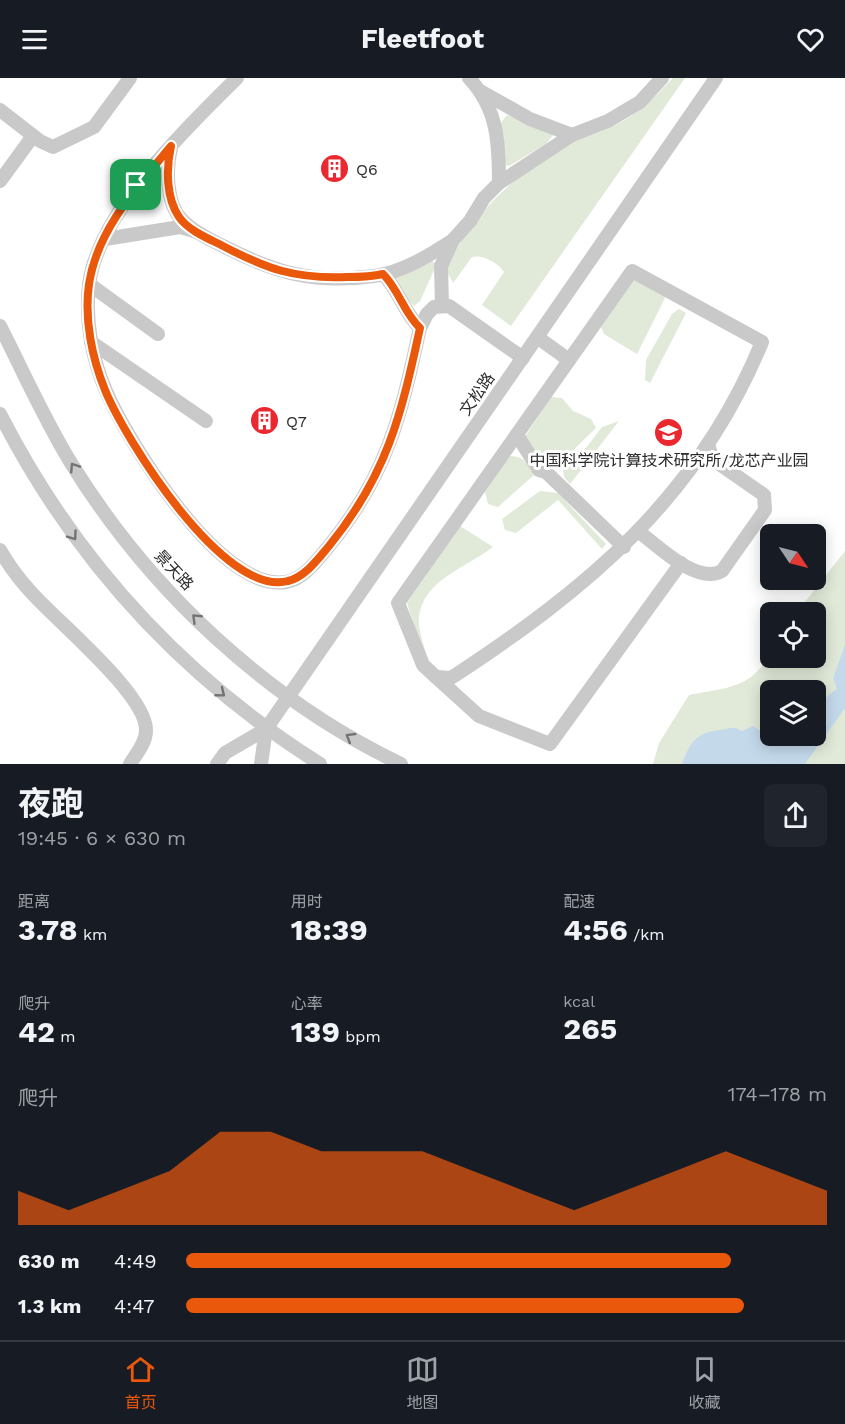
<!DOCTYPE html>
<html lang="zh">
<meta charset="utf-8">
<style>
body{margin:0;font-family:"Work Sans","Noto Sans SC",sans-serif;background:#20242c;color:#f1f3f6;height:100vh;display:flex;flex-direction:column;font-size:22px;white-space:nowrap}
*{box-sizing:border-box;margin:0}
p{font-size:20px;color:#9ea1a6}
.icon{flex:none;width:33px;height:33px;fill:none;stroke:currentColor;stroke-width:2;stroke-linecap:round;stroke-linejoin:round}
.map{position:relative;height:686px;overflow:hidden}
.drawer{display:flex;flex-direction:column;background:#171b24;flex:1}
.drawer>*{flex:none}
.needle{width:39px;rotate:125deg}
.buttons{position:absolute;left:760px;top:446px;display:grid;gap:12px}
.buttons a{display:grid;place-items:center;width:66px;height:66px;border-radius:9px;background:#171b24;box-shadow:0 3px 15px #0003;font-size:30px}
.pin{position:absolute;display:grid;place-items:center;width:51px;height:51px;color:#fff;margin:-26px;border-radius:12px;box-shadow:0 3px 9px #0006}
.round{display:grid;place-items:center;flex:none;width:63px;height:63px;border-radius:9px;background:#20242c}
.summary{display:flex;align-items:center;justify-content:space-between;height:102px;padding:0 18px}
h1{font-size:33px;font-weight:700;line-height:45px}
.figures{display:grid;grid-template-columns:repeat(3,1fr);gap:9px;height:102px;padding:6px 18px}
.figures div{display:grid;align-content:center}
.figures b{font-size:30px;font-weight:700}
.figures small{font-size:16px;font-weight:400}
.figures p{font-size:16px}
.chart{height:168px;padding:12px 18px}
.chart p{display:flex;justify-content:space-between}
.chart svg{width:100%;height:108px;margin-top:6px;fill:#ea580c;opacity:.7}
ul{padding:0 18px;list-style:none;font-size:20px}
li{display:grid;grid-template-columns:96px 72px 1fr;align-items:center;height:45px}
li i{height:15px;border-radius:8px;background:#ea580c}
header{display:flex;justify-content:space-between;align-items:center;height:78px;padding:0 18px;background:#171b24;font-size:27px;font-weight:700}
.menu{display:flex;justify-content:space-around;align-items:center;height:84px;border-top:2px solid #363941;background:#171b24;font-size:16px;color:#9ea1a6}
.menu a{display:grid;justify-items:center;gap:3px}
.menu .on{color:#ea580c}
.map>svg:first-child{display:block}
.green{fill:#e1ead9;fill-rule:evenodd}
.water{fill:#c4daeb}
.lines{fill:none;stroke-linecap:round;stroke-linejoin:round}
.minor{stroke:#c9c9c9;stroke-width:14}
.oneway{stroke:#737373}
.route-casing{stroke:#fff;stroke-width:12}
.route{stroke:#ea580c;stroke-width:8}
.labels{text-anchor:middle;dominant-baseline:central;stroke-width:6;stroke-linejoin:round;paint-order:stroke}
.poi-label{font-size:16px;fill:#2c2c2c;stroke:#fff;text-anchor:start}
.street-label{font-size:16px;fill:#2c2c2c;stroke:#fff}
</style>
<header><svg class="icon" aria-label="menu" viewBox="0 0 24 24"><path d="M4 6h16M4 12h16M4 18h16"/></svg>Fleetfoot<svg class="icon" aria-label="heart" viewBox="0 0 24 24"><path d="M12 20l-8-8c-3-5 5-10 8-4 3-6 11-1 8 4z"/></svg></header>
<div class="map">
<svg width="845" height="686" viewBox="0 0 845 686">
<rect width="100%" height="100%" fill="#fff"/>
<g class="green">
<path d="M 673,0 L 685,0 L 511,248 L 482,227 L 504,194 C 498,185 483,176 472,179 L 453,205 L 446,192 C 472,135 515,96 569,66 C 583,59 598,55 612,49 C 637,37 654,20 673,0 Z"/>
<path d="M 507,37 L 549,53 L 553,57 L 546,66 L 509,88 L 505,87 L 503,54 L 499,47 Z"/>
<path d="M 431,182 L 436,186 L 435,190 L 420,223 L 414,228 L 405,219 L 395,199 Z"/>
<path d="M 634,201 L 661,213 L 665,220 L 637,276 L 604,256 L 601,249 Z"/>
<path d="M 679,231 L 686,235 L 650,305 L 645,302 L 646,282 L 672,236 Z"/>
<path d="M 551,319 L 562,320 L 573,333 L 591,341 L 596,350 L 557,388 L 546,389 L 528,372 L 524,360 Z"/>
<path d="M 619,343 L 570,406 L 564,399 L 563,392 L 586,370 L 602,349 Z"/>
<path d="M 509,378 C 524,378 527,385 534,397 L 498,429 L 488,426 L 485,414 Z"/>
<path d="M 540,413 L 558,415 L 606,466 L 602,471 L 558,422 L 516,455 L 505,452 L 502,441 Z"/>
<path d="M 460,448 L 493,469 C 464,491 417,504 419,547 C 420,559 426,573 429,584 L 424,578 L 407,525 Z"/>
<path d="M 845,473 L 845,686 L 653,686 L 659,665 L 689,617 C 727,609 749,612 771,575 L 771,579 L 816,579 L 816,534 L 797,534 ZM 771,612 L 816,612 L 816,657 L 771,657 Z"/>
</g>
<path class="water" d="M 845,567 L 845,630 L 805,686 L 682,686 C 690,664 696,655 719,652 C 730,651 732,647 742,653 L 753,648 L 769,658 L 816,657 C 816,634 818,623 837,611 L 833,600 Z"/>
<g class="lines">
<g class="minor">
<path d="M 237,0 C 187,49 97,136 89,207 C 85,242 92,281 106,313 C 128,364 221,515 286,504 C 304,501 318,481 329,468 C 387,397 401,338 420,250 L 427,236 L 434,229 L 449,228 L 523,280"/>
<path d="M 469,0 C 498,31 499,65 499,105"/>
<path d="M 482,14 L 530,41 L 572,57"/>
<path d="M 0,32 L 40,63 L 53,69 L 94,49 L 130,0"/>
<path d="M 171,70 C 166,90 166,124 181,141 C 192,153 208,161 223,168 C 275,195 314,206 374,198 C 401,195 430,177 453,162"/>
<path d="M 0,103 L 33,58"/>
<path d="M 105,161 L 180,149 L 194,153"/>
<path d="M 632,193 L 762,264 C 698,420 587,511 451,600 L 436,599 L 423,587 L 398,525 Z"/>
<path d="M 383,196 C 399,212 404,235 420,250"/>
<path d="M 89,206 L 158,256"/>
<path d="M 442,228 L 441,188 L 453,162 L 470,143 L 484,120 L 499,105 L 572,57 L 608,43 L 640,24 L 662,0"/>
<path d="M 0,248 C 23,293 44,341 71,385 C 150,513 266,621 401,686"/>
<path d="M 537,259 L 569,282"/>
<path d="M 91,264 L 206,343"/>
<path d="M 0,336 C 75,483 181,598 320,686"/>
<path d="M 517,357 L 539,392 L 546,394 L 624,469"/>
<path d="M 638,453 C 659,469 697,507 722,493 L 765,432 L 764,417 L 718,385 L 712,379 L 708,366"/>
<path d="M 0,472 C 8,486 19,501 30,513 C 55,542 148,617 146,653 C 146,665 136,676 130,686"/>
<path d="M 436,599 L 479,638 L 550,666 L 681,485"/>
<path d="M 217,686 L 225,675 L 266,651 L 716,0"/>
<path d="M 261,686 L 266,651"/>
</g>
</g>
<defs><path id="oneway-chevron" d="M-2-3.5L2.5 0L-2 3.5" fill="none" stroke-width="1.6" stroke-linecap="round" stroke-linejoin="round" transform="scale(1.5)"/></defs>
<g class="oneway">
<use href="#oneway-chevron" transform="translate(74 389) rotate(-123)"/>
<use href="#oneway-chevron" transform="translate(73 458) rotate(55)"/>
<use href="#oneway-chevron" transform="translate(196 540) rotate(-136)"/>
<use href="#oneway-chevron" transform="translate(221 615) rotate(39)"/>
<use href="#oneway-chevron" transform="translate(350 659) rotate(-149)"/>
</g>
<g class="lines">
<defs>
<path id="route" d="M 171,68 C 166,90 166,120 179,139 C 188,152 207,160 221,167 C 267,191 294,201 347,199 C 359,199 371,199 383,196 C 399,212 404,235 420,250 C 401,338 387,397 329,468 C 318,481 305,499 288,503 C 224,520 125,361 105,312 C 92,280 84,241 89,206 C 97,152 138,108 171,68 Z"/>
</defs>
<use href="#route" class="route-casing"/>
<use href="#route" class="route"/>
</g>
<defs>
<symbol id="building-disc" viewBox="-11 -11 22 22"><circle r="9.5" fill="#e9282f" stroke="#fff"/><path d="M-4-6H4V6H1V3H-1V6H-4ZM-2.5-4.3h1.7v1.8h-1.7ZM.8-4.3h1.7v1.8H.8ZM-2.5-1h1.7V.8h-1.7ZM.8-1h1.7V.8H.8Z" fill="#fff"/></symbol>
<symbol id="university-disc" viewBox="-11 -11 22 22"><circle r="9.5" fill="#e9282f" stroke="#fff"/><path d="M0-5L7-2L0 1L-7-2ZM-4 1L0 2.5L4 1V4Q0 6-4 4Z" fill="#fff"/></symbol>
</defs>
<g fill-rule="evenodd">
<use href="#building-disc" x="318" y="74" width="33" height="33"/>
<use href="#building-disc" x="248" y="326" width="33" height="33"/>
<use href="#university-disc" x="652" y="338" width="33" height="33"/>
</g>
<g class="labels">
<g class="poi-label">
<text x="356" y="91">Q6</text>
<text x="286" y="343">Q7</text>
<text x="669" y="382" text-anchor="middle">中国科学院计算技术研究所/龙芯产业园</text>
</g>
<g class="street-label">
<text transform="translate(477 316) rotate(-55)">文松路</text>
<text transform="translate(174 492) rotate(47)">景天路</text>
</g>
</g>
</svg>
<div class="buttons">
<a><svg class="needle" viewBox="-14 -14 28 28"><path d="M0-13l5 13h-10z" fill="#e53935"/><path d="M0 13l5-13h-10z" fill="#9ea1a6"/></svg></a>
<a><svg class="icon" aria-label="locate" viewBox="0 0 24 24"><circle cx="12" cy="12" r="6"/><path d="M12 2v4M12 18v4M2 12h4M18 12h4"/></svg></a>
<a><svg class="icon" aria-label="layers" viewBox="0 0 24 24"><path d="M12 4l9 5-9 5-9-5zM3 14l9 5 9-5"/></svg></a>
</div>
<div class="pin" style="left:136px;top:107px;background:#1e9e55"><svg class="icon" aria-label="arrive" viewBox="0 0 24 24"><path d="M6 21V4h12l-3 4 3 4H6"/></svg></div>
</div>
<section class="drawer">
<div class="summary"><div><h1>夜跑</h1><p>19:45 · 6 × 630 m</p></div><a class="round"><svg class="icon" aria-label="share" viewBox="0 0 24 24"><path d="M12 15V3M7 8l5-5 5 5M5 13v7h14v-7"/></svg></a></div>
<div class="figures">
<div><p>距离</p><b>3.78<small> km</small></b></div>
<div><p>用时</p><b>18:39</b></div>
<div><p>配速</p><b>4:56<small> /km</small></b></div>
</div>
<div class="figures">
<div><p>爬升</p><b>42<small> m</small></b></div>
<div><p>心率</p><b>139<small> bpm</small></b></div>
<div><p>kcal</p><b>265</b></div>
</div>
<div class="chart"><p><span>爬升</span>174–178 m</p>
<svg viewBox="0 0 160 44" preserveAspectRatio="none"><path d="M0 44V30L10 38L20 30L30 22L40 6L50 6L60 14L70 14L80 14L90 22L100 30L110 38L120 30L130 22L140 14L150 22L160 30V44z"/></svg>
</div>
<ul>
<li><b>630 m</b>4:49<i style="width:85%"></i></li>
<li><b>1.3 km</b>4:47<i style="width:87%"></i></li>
</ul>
</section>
<nav class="menu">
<a class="on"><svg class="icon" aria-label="home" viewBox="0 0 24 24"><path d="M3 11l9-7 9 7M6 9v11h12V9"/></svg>首页</a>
<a><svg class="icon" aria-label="map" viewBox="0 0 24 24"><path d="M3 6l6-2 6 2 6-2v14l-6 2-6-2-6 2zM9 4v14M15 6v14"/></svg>地图</a>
<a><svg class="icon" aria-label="saved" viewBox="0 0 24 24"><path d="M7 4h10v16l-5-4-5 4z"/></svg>收藏</a>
</nav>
